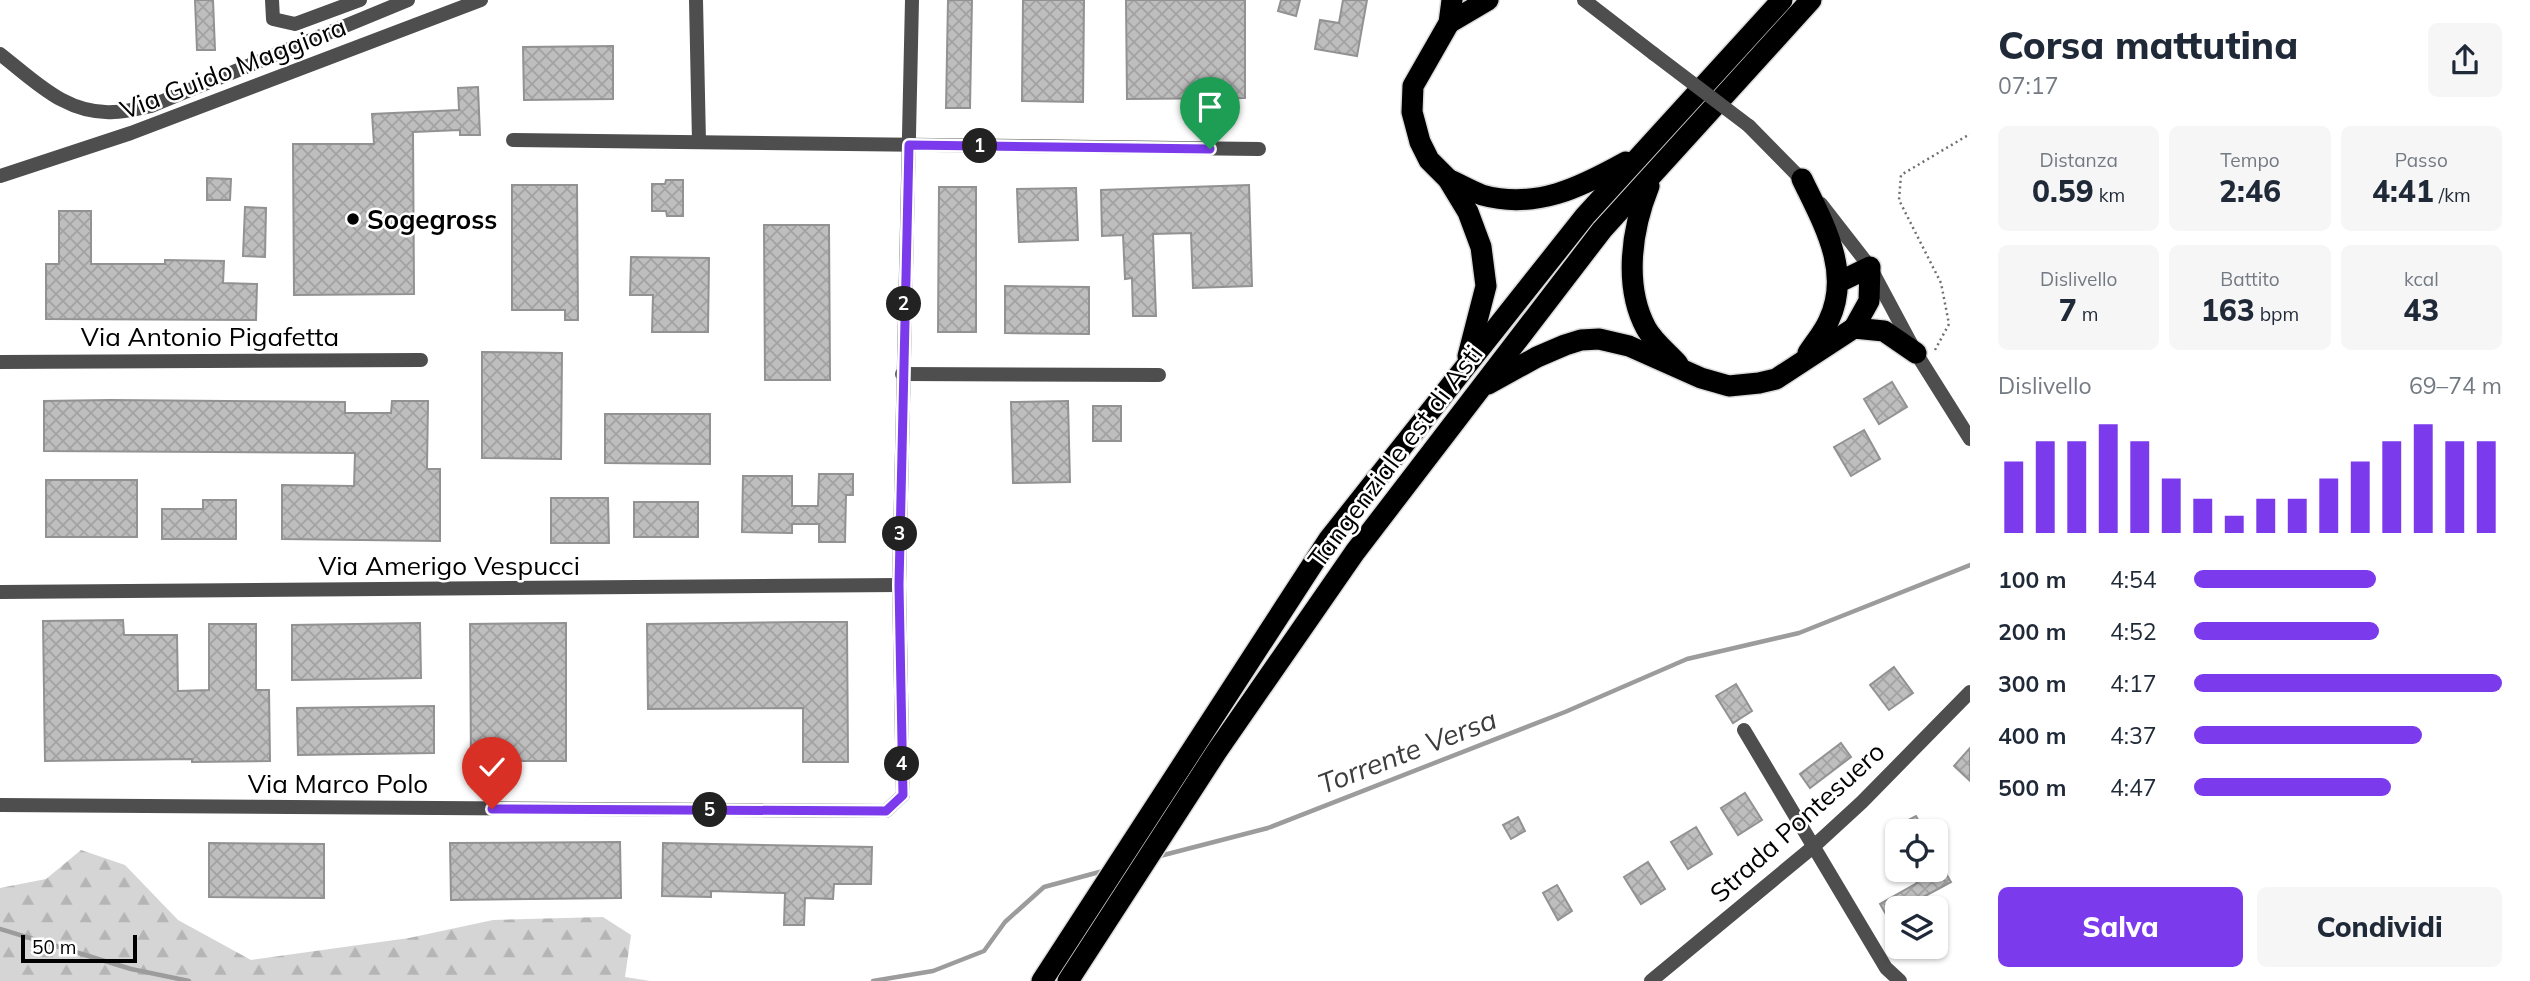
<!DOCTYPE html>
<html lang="it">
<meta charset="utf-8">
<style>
body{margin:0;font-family:Mulish,sans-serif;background:#f6f6f7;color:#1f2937;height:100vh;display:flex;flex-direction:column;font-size:26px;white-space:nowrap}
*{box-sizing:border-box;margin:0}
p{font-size:23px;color:#747a83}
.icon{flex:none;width:38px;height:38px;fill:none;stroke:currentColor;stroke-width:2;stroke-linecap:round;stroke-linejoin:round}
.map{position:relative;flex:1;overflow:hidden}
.details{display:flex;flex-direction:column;background:#fff;width:560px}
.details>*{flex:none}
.tools{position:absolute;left:1885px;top:819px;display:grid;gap:14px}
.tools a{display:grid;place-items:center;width:63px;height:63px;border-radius:10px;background:#fff;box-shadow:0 2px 5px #0004;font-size:35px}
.scale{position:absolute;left:21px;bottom:18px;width:116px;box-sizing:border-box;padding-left:7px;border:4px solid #000;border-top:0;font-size:19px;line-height:24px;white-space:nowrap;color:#000;-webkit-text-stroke:5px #fff;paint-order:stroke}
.pin{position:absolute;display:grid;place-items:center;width:60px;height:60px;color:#fff;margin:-72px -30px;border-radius:50% 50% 50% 0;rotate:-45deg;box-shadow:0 0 7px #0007}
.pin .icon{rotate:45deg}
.km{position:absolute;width:35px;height:35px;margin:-18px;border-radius:50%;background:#222;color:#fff;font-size:19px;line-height:35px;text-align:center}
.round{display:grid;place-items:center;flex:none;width:74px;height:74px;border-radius:10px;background:#f6f6f7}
.summary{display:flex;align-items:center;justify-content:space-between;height:119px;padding:0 28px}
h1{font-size:38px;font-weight:800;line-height:52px}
.metrics{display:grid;grid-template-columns:repeat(3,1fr);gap:10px;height:119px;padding:7px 28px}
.metrics div{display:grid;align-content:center;border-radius:10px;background:#f6f6f7;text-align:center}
.metrics b{font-size:30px;font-weight:800}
.metrics small{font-size:19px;font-weight:400}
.metrics p{font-size:19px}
.chart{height:196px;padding:14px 28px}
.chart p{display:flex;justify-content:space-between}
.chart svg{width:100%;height:126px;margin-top:7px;stroke:#7c3aed;stroke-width:6}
.primary-button{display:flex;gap:14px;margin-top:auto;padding:14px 28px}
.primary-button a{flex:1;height:80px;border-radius:10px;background:#7c3aed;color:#fff;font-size:28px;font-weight:800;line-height:80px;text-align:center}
.primary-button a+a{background:#f6f6f7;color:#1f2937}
ul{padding:0 28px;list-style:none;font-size:23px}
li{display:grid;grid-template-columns:112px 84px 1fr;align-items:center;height:52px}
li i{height:18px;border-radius:9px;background:#7c3aed}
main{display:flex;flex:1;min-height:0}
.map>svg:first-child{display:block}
.forest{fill:url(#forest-firs)}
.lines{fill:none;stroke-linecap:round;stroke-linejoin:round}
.stream{stroke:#9c9c9c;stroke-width:4.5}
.building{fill:url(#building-cross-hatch);stroke:#929292;stroke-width:2}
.highway-casing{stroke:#dbdbdb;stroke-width:24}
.path{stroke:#707070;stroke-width:2.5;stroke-dasharray:2 3.5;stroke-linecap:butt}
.minor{stroke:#4e4e4e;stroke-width:14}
.highway{stroke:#000;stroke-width:21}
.minor-bridge{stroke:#4e4e4e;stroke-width:14}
.route-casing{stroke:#fff;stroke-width:14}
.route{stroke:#7c3aed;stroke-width:9}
.poi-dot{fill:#000;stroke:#fff;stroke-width:2.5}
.labels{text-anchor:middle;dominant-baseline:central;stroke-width:5;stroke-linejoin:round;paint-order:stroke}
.street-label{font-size:26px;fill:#000;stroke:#fff}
.poi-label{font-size:26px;font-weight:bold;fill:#000;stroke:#fff;text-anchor:start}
.water-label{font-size:28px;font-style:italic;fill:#3d3d3d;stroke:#fff}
</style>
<main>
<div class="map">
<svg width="1970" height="981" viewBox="0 0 1970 981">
<defs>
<pattern id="forest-firs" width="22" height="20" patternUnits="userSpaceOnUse" patternTransform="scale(1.75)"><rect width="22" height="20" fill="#d5d5d5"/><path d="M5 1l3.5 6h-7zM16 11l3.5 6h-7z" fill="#b5b5b5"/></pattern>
<pattern id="building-cross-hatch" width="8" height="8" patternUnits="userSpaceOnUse" patternTransform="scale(1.75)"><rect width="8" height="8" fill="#bebebe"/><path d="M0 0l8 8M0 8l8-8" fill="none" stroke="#a2a2a2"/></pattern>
</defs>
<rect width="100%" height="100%" fill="#fff"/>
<path class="forest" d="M 81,850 L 125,865 L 178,920 L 251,960 L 409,938 L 493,920 L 603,917 L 631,935 L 625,977 L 650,981 L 0,981 L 0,888 L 46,879 Z"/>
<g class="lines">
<g class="stream">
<path d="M 1156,857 L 1268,828 L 1565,712 L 1687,659 L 1799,633 L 1970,565"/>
<path d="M 0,929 L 131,969 L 189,981"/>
<path d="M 873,981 L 933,971 L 984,951 L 1005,922 L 1044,887 L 1103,871"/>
</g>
</g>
<g class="building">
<path d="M 195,0 L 213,0 L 215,50 L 197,50 Z"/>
<path d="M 948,0 L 972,0 L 970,108 L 946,108 Z"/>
<path d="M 1023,0 L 1084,0 L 1083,102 L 1022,101 Z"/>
<path d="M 1126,0 L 1245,0 L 1245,98 L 1127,99 Z"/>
<path d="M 1281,0 L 1300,0 L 1296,16 L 1278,11 Z"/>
<path d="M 1343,0 L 1367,0 L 1357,56 L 1315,49 L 1320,20 L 1339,23 Z"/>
<path d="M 613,46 L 613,99 L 524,100 L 523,47 Z"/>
<path d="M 478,87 L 480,135 L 460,135 L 460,130 L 413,132 L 414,294 L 294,295 L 293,144 L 374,144 L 372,114 L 459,110 L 458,88 Z"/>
<path d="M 207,178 L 231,179 L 230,200 L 207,200 Z"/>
<path d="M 666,180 L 683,180 L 683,216 L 667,216 L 666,211 L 652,211 L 652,184 L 665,184 Z"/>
<path d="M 512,185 L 577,185 L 578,320 L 565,320 L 565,310 L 512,310 Z"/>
<path d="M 1249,185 L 1252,286 L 1193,288 L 1191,233 L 1153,234 L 1156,316 L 1133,316 L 1132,278 L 1125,279 L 1123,235 L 1102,236 L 1101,190 Z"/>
<path d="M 939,187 L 976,187 L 976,332 L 938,332 Z"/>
<path d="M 1076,188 L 1078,240 L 1019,242 L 1017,189 Z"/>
<path d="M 245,207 L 266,208 L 265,257 L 243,256 Z"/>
<path d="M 59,211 L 91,211 L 91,264 L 165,264 L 165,260 L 224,261 L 223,283 L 257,284 L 256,320 L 46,319 L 46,264 L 59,264 Z"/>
<path d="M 764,225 L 829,225 L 830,380 L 765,380 Z"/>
<path d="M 631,257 L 709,258 L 708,332 L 652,332 L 653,295 L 630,295 Z"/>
<path d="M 1005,286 L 1089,287 L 1089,334 L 1005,333 Z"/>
<path d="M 482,352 L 562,353 L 561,459 L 482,458 Z"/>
<path d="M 1892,382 L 1907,407 L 1879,424 L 1864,399 Z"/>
<path d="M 110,400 L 345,402 L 345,413 L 391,413 L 392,401 L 428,401 L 427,469 L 440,469 L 440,541 L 282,539 L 282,485 L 354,486 L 355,453 L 44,451 L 44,401 Z"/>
<path d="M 1068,401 L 1070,482 L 1013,483 L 1011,402 Z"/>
<rect x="1093" y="406" width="28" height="35"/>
<path d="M 605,414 L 710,414 L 710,464 L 605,463 Z"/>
<path d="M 1864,430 L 1880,459 L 1851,476 L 1834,447 Z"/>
<path d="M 819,474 L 853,474 L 853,495 L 846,495 L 845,542 L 819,542 L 819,524 L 792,524 L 792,533 L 742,532 L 743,476 L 792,476 L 792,506 L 818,506 Z"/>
<rect x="46" y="480" width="91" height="57"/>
<path d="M 551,498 L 608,498 L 609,543 L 551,543 Z"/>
<path d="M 203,500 L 236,500 L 236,539 L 162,539 L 162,509 L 203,509 Z"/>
<rect x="634" y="502" width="64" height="35"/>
<path d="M 123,620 L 124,635 L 177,635 L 178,691 L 209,690 L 209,624 L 256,624 L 256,690 L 269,690 L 270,761 L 192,762 L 192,759 L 45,761 L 43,621 Z"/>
<path d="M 802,622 L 847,622 L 848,762 L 803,762 L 803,708 L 648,709 L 647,624 Z"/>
<path d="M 420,623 L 421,678 L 292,680 L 292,625 Z"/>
<path d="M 566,623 L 566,761 L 471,761 L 470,624 Z"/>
<path d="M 1894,667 L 1913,693 L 1889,710 L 1870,685 Z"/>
<path d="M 1736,684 L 1752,711 L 1733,723 L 1716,696 Z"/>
<path d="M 434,706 L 434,753 L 298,755 L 297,708 Z"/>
<path d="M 1841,743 L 1851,757 L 1810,788 L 1800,774 Z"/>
<path d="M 1970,748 L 1970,781 L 1954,766 Z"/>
<path d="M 1745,793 L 1762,820 L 1738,835 L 1721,808 Z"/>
<path d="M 1916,816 L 1924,831 L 1887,831 Z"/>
<path d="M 1518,817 L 1525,831 L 1511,839 L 1503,825 Z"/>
<path d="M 1696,827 L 1712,854 L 1688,869 L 1671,842 Z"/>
<path d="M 620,842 L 621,898 L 451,900 L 450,843 Z"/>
<path d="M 209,843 L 324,844 L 324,898 L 209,897 Z"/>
<path d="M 663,843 L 872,847 L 871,884 L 834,884 L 833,899 L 805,898 L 804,925 L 784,925 L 785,893 L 711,891 L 711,897 L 662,896 Z"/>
<path d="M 1648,862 L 1665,889 L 1641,904 L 1624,877 Z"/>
<path d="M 1910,870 L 1944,870 L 1951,882 L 1903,908 L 1897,908 L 1897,934 L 1880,904 L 1917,883 Z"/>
<path d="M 1557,885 L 1572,911 L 1558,920 L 1543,893 Z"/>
</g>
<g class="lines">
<defs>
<g id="highway">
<path d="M 1452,0 L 1449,23 L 1413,86 L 1412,112 L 1420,142 L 1429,160 L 1448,179 L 1468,212 L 1481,247 L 1486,286 L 1468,356"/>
<path d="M 1449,23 L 1488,0"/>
<path d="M 1448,179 C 1459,184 1471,191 1482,195 C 1536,210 1581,187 1626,162"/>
<path d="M 1802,179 C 1823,223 1852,271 1829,320 C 1824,332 1815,342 1808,353"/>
<path d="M 1649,186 C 1632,228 1623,285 1646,328 C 1653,341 1668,353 1678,364"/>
<path d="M 1839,282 L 1870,267 L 1869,301 L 1854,328"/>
<path d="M 1488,384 L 1537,357 L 1565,345 L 1581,340 L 1599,339 L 1629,346 L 1701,378 L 1729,386 L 1759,383 L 1776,379 L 1854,328 L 1884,331 L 1916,353"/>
<path d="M 1042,981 L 1329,539 L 1585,216 L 1782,0"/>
<path d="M 1068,981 L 1217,751 L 1355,552 L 1602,230 L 1811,0"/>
</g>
</defs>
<use href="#highway" class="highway-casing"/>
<path class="path" d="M 1935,350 L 1949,324 L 1941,283 L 1899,200 L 1901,175 L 1970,134"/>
<g class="minor">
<path d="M 272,0 L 273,19 L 295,24 L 360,0"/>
<path d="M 696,0 L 699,142"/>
<path d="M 1584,0 L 1654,54"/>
<path d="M 0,54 C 35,81 66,115 114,112 C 126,112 139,108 151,106 L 408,0"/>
<path d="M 1749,126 L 1807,185"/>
<path d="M 513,140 L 1259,149"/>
<path d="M 0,176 L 131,133 L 481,0"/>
<path d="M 1821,204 L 1870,267 L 1916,353 L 1970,439"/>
<path d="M 0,362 L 421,360"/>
<path d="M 902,374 L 1159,375"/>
<path d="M 0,592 L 899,585"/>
<path d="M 1744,730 L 1886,968 L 1900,981"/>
<path d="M 0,805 L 886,811 L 903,795 L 899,585 L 912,0"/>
<path d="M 1651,981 L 1813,847 L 1862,802 L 1970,692"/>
</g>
<use href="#highway" class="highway"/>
<path class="minor-bridge" d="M 1654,54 L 1749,126"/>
</g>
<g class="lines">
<defs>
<path id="route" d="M 492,809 L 886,811 L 903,795 L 899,585 L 909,145 L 1210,149"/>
</defs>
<use href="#route" class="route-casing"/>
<use href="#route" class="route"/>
</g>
<circle class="poi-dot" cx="353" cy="219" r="7"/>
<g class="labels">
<g class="street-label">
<text transform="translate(233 68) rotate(-21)">Via Guido Maggiora</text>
<text x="210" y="336">Via Antonio Pigafetta</text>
<text transform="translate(1395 456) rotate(-53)">Tangenziale est di Asti</text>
<text x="449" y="565">Via Amerigo Vespucci</text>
<text x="338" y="783">Via Marco Polo</text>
<text transform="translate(1797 822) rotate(-42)">Strada Pontesuero</text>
</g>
<g class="poi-label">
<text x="367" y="219">Sogegross</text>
</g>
<g class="water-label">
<text transform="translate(1407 751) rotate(-21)">Torrente Versa</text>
</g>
</g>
</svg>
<div class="tools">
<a><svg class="icon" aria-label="locate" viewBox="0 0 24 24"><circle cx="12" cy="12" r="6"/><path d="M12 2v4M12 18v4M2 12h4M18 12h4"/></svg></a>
<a><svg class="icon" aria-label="layers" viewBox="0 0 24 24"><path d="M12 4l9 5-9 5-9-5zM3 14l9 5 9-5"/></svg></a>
</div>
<div class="scale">50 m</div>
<div class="pin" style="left:1210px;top:149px;background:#1e9e55"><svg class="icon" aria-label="arrive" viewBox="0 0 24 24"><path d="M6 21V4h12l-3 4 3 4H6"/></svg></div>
<div class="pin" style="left:492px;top:809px;background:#d93025"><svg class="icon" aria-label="check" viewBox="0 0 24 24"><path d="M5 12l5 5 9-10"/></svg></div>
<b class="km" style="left:980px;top:146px">1</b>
<b class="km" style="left:904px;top:304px">2</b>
<b class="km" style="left:900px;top:534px">3</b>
<b class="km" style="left:902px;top:764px">4</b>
<b class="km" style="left:710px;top:810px">5</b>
</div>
<section class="details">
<div class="summary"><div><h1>Corsa mattutina</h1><p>07:17</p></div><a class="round"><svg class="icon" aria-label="share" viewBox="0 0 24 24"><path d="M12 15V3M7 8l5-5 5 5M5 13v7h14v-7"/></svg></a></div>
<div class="metrics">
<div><p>Distanza</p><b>0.59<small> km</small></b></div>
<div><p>Tempo</p><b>2:46</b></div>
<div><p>Passo</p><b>4:41<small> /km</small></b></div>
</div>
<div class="metrics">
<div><p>Dislivello</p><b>7<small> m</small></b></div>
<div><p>Battito</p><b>163<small> bpm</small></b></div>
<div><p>kcal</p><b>43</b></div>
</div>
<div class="chart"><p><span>Dislivello</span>69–74 m</p>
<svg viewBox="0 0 160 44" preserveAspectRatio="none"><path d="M5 44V19M15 44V12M25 44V12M35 44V6M45 44V12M55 44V25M65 44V32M75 44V38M85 44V32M95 44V32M105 44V25M115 44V19M125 44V12M135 44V6M145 44V12M155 44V12"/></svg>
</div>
<ul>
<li><b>100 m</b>4:54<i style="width:59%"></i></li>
<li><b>200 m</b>4:52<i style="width:60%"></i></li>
<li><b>300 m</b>4:17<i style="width:100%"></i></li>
<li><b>400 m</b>4:37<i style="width:74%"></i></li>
<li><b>500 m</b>4:47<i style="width:64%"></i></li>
</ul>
<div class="primary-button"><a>Salva</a><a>Condividi</a></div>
</section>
</main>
